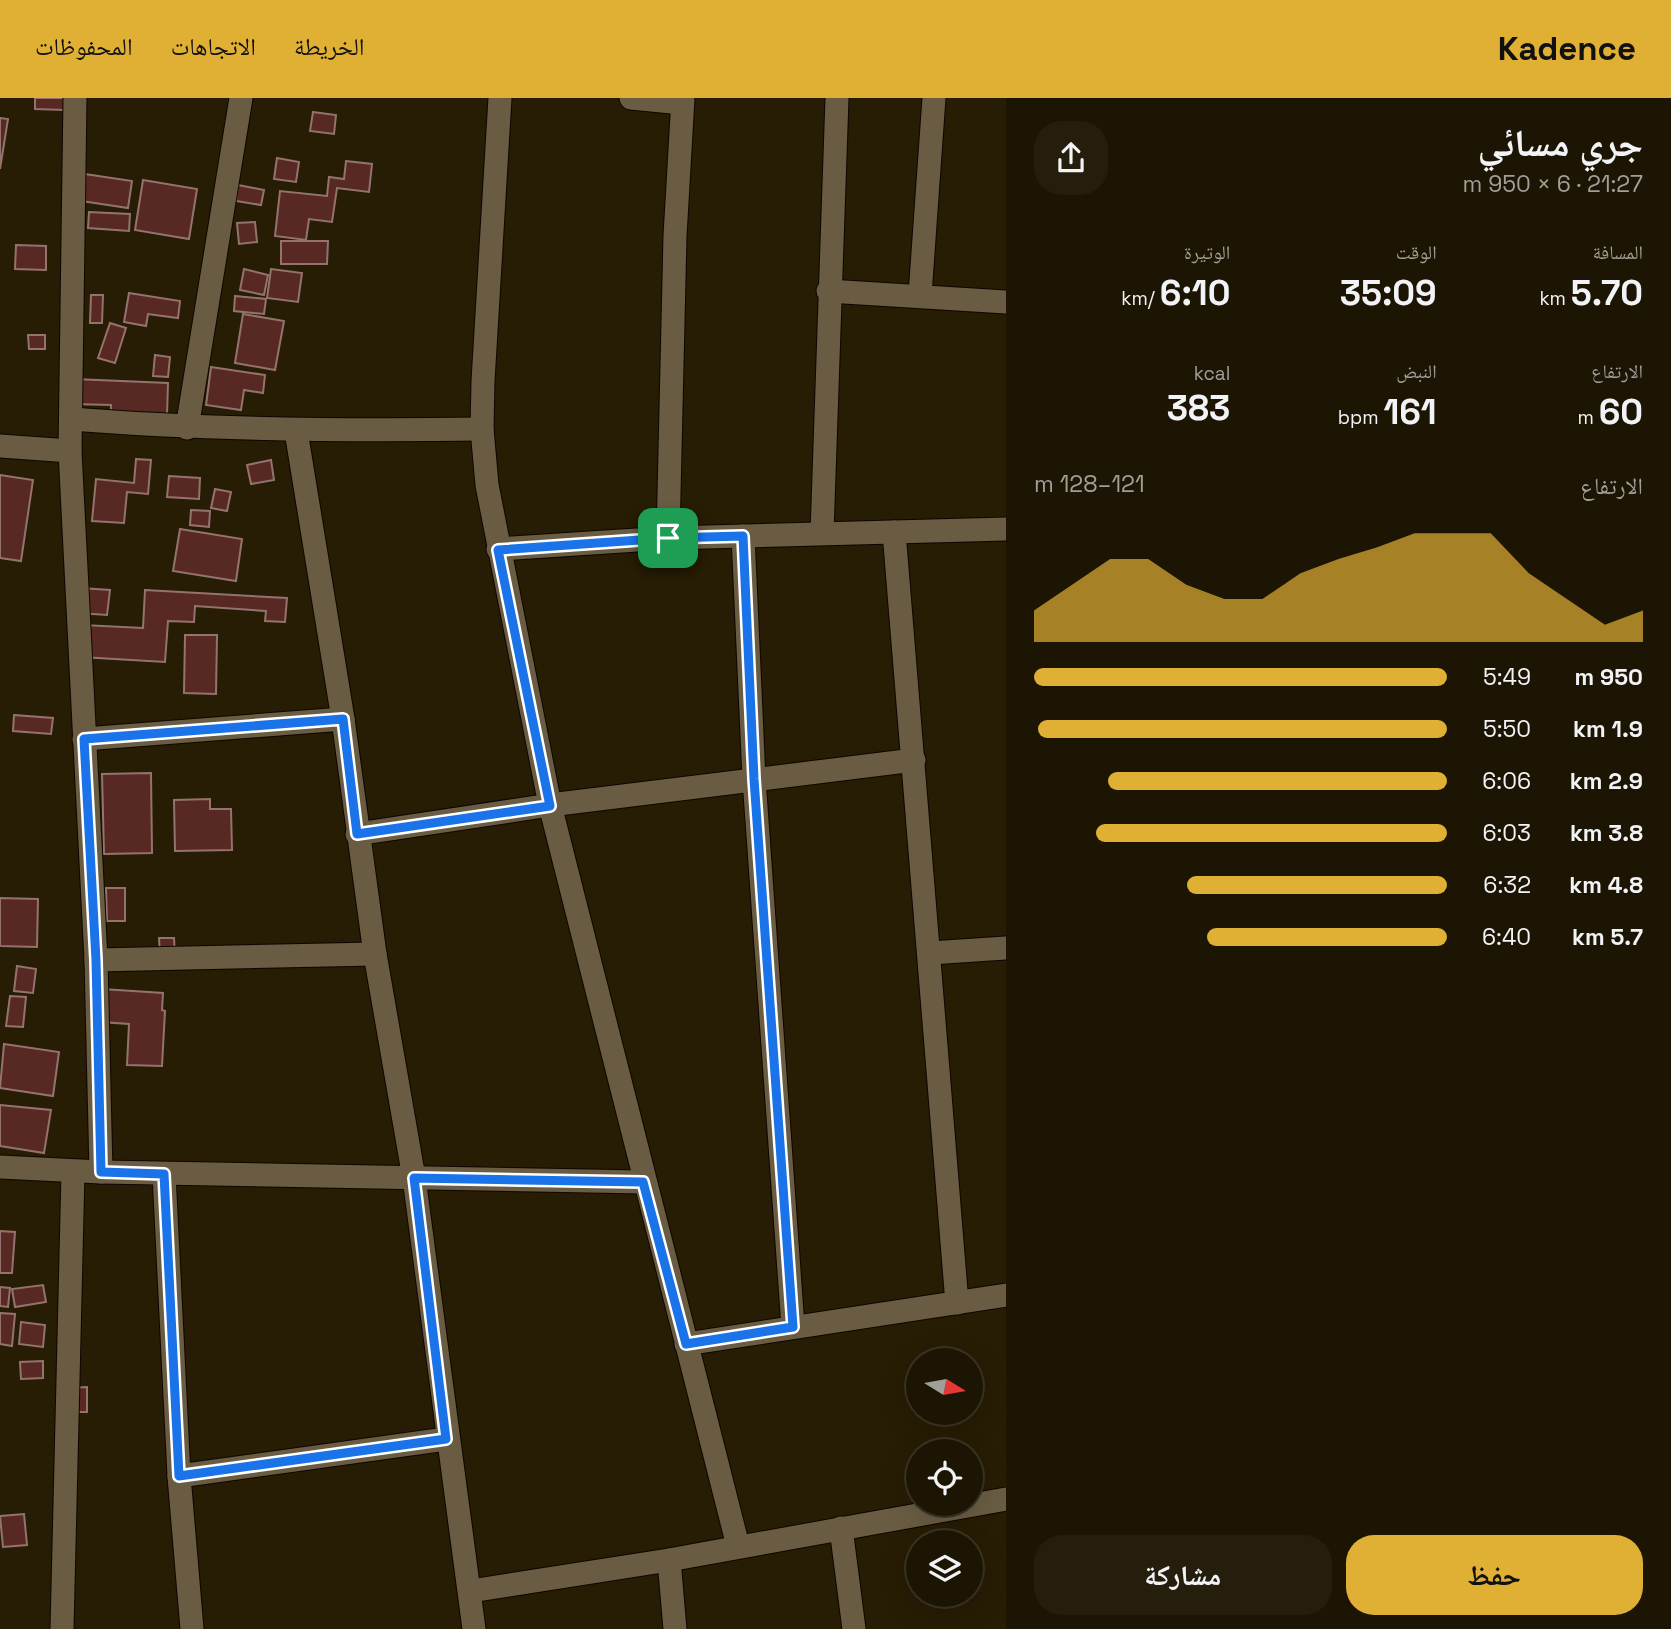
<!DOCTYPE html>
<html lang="ar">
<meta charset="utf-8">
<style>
body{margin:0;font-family:"Space Grotesk","Noto Naskh Arabic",sans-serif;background:#251e0d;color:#f1f3f6;direction:rtl;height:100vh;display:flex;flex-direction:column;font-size:26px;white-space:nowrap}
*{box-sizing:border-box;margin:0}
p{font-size:23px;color:#a09f9a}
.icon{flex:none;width:38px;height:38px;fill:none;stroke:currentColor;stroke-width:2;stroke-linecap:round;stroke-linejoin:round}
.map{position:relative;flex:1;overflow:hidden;direction:ltr}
.drawer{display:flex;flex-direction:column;background:#1d1503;width:665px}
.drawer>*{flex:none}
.needle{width:46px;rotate:101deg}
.fabs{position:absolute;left:906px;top:1250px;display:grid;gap:14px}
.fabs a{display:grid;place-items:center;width:77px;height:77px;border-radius:50%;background:#1d1503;box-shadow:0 7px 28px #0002,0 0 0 2px #3b3425;font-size:35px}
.pin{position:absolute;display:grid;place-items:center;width:60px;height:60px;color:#fff;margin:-30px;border-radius:14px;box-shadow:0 4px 10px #0006}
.round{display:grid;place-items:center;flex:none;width:74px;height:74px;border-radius:28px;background:#251e0d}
.headline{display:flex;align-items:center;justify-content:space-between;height:119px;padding:0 28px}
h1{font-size:38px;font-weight:800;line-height:52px}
.figures{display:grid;grid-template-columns:repeat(3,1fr);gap:10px;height:119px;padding:7px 28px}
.figures div{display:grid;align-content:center}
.figures b{font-size:35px;font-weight:800}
.figures small{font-size:19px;font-weight:400}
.figures p{font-size:19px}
.chart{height:196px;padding:14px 28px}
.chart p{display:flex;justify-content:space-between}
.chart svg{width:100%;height:126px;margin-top:7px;fill:#e0b034;opacity:.7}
.action{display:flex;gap:14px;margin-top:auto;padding:14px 28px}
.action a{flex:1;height:80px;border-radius:28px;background:#e0b034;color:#111;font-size:28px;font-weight:800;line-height:80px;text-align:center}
.action a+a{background:#251e0d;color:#f1f3f6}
ul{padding:0 28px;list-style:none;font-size:23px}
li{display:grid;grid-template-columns:112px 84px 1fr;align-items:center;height:52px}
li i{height:18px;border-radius:9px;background:#e0b034}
header{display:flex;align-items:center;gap:42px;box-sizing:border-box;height:98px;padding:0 35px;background:#e0b034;color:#111}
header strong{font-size:33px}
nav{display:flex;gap:38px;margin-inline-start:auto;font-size:24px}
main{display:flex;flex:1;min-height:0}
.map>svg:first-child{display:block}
.building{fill:#582823;stroke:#94736f;stroke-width:2}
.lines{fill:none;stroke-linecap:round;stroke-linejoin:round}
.minor-casing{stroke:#0f0600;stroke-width:25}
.minor{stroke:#695c43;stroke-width:23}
.route-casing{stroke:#fff;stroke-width:14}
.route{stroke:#1a73e8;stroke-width:9}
</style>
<header>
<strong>Kadence</strong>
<nav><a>الخريطة</a><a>الاتجاهات</a><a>المحفوظات</a></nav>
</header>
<main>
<section class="drawer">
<div class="headline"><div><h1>جري مسائي</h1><p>21:27 · 6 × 950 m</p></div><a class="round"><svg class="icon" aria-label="share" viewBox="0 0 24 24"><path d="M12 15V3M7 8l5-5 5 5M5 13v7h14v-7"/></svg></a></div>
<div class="figures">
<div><p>المسافة</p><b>5.70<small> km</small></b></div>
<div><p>الوقت</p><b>35:09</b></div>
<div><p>الوتيرة</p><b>6:10<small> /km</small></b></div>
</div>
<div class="figures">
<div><p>الارتفاع</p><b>60<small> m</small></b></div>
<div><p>النبض</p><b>161<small> bpm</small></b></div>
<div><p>kcal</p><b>383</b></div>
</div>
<div class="chart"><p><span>الارتفاع</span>121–128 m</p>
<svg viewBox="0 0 160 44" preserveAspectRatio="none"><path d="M0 44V33L10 24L20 15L30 15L40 24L50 29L60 29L70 20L80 15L90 11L100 6L110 6L120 6L130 20L140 29L150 38L160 33V44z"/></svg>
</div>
<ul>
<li><b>950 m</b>5:49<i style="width:100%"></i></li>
<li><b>1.9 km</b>5:50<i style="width:99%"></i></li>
<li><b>2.9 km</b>6:06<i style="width:82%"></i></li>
<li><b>3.8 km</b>6:03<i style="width:85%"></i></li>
<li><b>4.8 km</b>6:32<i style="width:63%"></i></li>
<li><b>5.7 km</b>6:40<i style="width:58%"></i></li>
</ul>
<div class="action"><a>حفظ</a><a>مشاركة</a></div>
</section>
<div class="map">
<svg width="1006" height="1531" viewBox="0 0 1006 1531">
<rect width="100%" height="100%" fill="#271c04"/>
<g class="building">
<path d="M 35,0 L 64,0 L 64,12 L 35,11 Z"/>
<path d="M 313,14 L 336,17 L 334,36 L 310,33 Z"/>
<path d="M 0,20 L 8,21 L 0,71 Z"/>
<path d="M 277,60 L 299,64 L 296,84 L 274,81 Z"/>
<path d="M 346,63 L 372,66 L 369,94 L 337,90 L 332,124 L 309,121 L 306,142 L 275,138 L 280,93 L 327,98 L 329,79 L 344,81 Z"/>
<path d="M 85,76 L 132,83 L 128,110 L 81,103 Z"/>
<path d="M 143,82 L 197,91 L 189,141 L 135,132 Z"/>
<path d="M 238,87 L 264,92 L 261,107 L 236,103 Z"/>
<path d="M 89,114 L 130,116 L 129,133 L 88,130 Z"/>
<path d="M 255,124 L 257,144 L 239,146 L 237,125 Z"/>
<path d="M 281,143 L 328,143 L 327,166 L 281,166 Z"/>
<path d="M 16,147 L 46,148 L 46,172 L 15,171 Z"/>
<path d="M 244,171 L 268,177 L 264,197 L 240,192 Z"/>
<path d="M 271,171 L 302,175 L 298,204 L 267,200 Z"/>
<path d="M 129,195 L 180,203 L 178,220 L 148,216 L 146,228 L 124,224 Z"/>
<path d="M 91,197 L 103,197 L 102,225 L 90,225 Z"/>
<path d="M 235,198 L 266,201 L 264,216 L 234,213 Z"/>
<path d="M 243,216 L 284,223 L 275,272 L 235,265 Z"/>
<path d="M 110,225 L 126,230 L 115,265 L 98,260 Z"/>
<path d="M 28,237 L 45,237 L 45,251 L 29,251 Z"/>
<path d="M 155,257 L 170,259 L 168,279 L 153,278 Z"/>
<path d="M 211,269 L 265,277 L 263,295 L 244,292 L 241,312 L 206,307 Z"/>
<path d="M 74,281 L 168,285 L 167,317 L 110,333 L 111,307 L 73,306 Z"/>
<path d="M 136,361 L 151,362 L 148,396 L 127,394 L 124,425 L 92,423 L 96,381 L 134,385 Z"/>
<path d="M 271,362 L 274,382 L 251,386 L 247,367 Z"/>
<path d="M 0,377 L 33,382 L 21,463 L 0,460 Z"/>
<path d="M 169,378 L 200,380 L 199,401 L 167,399 Z"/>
<path d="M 215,391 L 231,394 L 227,413 L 211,410 Z"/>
<path d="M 191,412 L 210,413 L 209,429 L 190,427 Z"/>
<path d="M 180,431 L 242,441 L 236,483 L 173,473 Z"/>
<path d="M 81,490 L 110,492 L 107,517 L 78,515 Z"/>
<path d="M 145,492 L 287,500 L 285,524 L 265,523 L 266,513 L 195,508 L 194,524 L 168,523 L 165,564 L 81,559 L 83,527 L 143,530 Z"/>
<path d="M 185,537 L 217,537 L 216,596 L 184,595 Z"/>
<path d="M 14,617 L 53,620 L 51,636 L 13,633 Z"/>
<path d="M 151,675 L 152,755 L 104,756 L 102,676 Z"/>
<path d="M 210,701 L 210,711 L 231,711 L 232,752 L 175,753 L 174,702 Z"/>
<path d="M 106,790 L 125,790 L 125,823 L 107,823 Z"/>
<path d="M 0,800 L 38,801 L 37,849 L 0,848 Z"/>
<path d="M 159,840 L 174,840 L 175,858 L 160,858 Z"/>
<path d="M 17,868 L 36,871 L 33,895 L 14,893 Z"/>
<path d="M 102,891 L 163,895 L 162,912 L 165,913 L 162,968 L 127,967 L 129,926 L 101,924 Z"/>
<path d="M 10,898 L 26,899 L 23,929 L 6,928 Z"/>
<path d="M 4,946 L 59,954 L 53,998 L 0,990 Z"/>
<path d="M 0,1007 L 51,1012 L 44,1055 L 0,1048 Z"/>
<path d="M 0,1133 L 15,1134 L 12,1175 L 0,1175 Z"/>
<path d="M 43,1187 L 46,1204 L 15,1209 L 12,1191 Z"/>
<path d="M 0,1189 L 10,1190 L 8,1209 L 0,1208 Z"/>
<path d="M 0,1215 L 15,1216 L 12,1248 L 0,1246 Z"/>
<path d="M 21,1224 L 45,1227 L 43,1249 L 19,1246 Z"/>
<path d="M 43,1263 L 43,1280 L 21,1281 L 20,1264 Z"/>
<path d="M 87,1289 L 87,1314 L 68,1314 L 67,1290 Z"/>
<path d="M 24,1416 L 27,1447 L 3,1449 L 0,1418 Z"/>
</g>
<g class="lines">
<defs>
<g id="minor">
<path d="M 75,0 L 70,353 L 96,862 L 101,1074"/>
<path d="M 500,0 L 483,283 L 482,331 L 487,387 L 550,707 L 738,1448"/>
<path d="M 631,0 L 682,5"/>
<path d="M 828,193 L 1006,204"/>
<path d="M 920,197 L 934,0"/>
<path d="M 71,321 C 208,332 344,333 482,331"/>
<path d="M 187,330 L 241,0"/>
<path d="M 296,333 L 343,621 L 375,856 L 414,1080 L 474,1531"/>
<path d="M 0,348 L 70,353"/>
<path d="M 894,434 L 957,1205"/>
<path d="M 822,435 L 837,0"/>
<path d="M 743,438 L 754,681 L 793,1229"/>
<path d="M 668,440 L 675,138 L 683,0"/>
<path d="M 498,451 L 668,440 L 1006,431"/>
<path d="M 84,641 L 343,621"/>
<path d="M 357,736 L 550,707 L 914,662"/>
<path d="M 930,855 L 1006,850"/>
<path d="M 96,862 L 375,856"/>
<path d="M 0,1069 L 101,1074 L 643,1084"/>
<path d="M 164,1076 L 179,1378 L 192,1531"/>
<path d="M 686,1246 L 1006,1197"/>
<path d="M 179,1378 L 446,1341"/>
<path d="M 841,1430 L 854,1531"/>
<path d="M 669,1462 L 675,1531"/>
<path d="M 471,1493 L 669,1462 L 1006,1401"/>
<path d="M 62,1531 L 73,1074"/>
</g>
</defs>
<use href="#minor" class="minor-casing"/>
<use href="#minor" class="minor"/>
</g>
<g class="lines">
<defs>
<path id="route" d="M 743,438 L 754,681 L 793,1229 L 686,1246 L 643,1084 L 414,1080 L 446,1341 L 179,1378 L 164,1076 L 101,1074 L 96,862 L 84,641 L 343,621 L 357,736 L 550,708 L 498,452 L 668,440 Z"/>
</defs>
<use href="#route" class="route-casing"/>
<use href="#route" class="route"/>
</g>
</svg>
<div class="fabs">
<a><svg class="needle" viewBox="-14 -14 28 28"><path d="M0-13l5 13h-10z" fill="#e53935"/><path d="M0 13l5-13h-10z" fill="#a09f9a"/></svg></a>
<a><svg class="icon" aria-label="locate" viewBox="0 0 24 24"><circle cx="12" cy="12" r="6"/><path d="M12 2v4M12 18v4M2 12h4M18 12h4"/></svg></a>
<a><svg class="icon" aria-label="layers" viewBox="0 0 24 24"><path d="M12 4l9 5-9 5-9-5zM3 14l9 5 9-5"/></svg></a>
</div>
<div class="pin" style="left:668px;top:440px;background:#1e9e55"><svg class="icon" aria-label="arrive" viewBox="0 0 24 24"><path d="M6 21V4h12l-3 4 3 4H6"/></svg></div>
</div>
</main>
